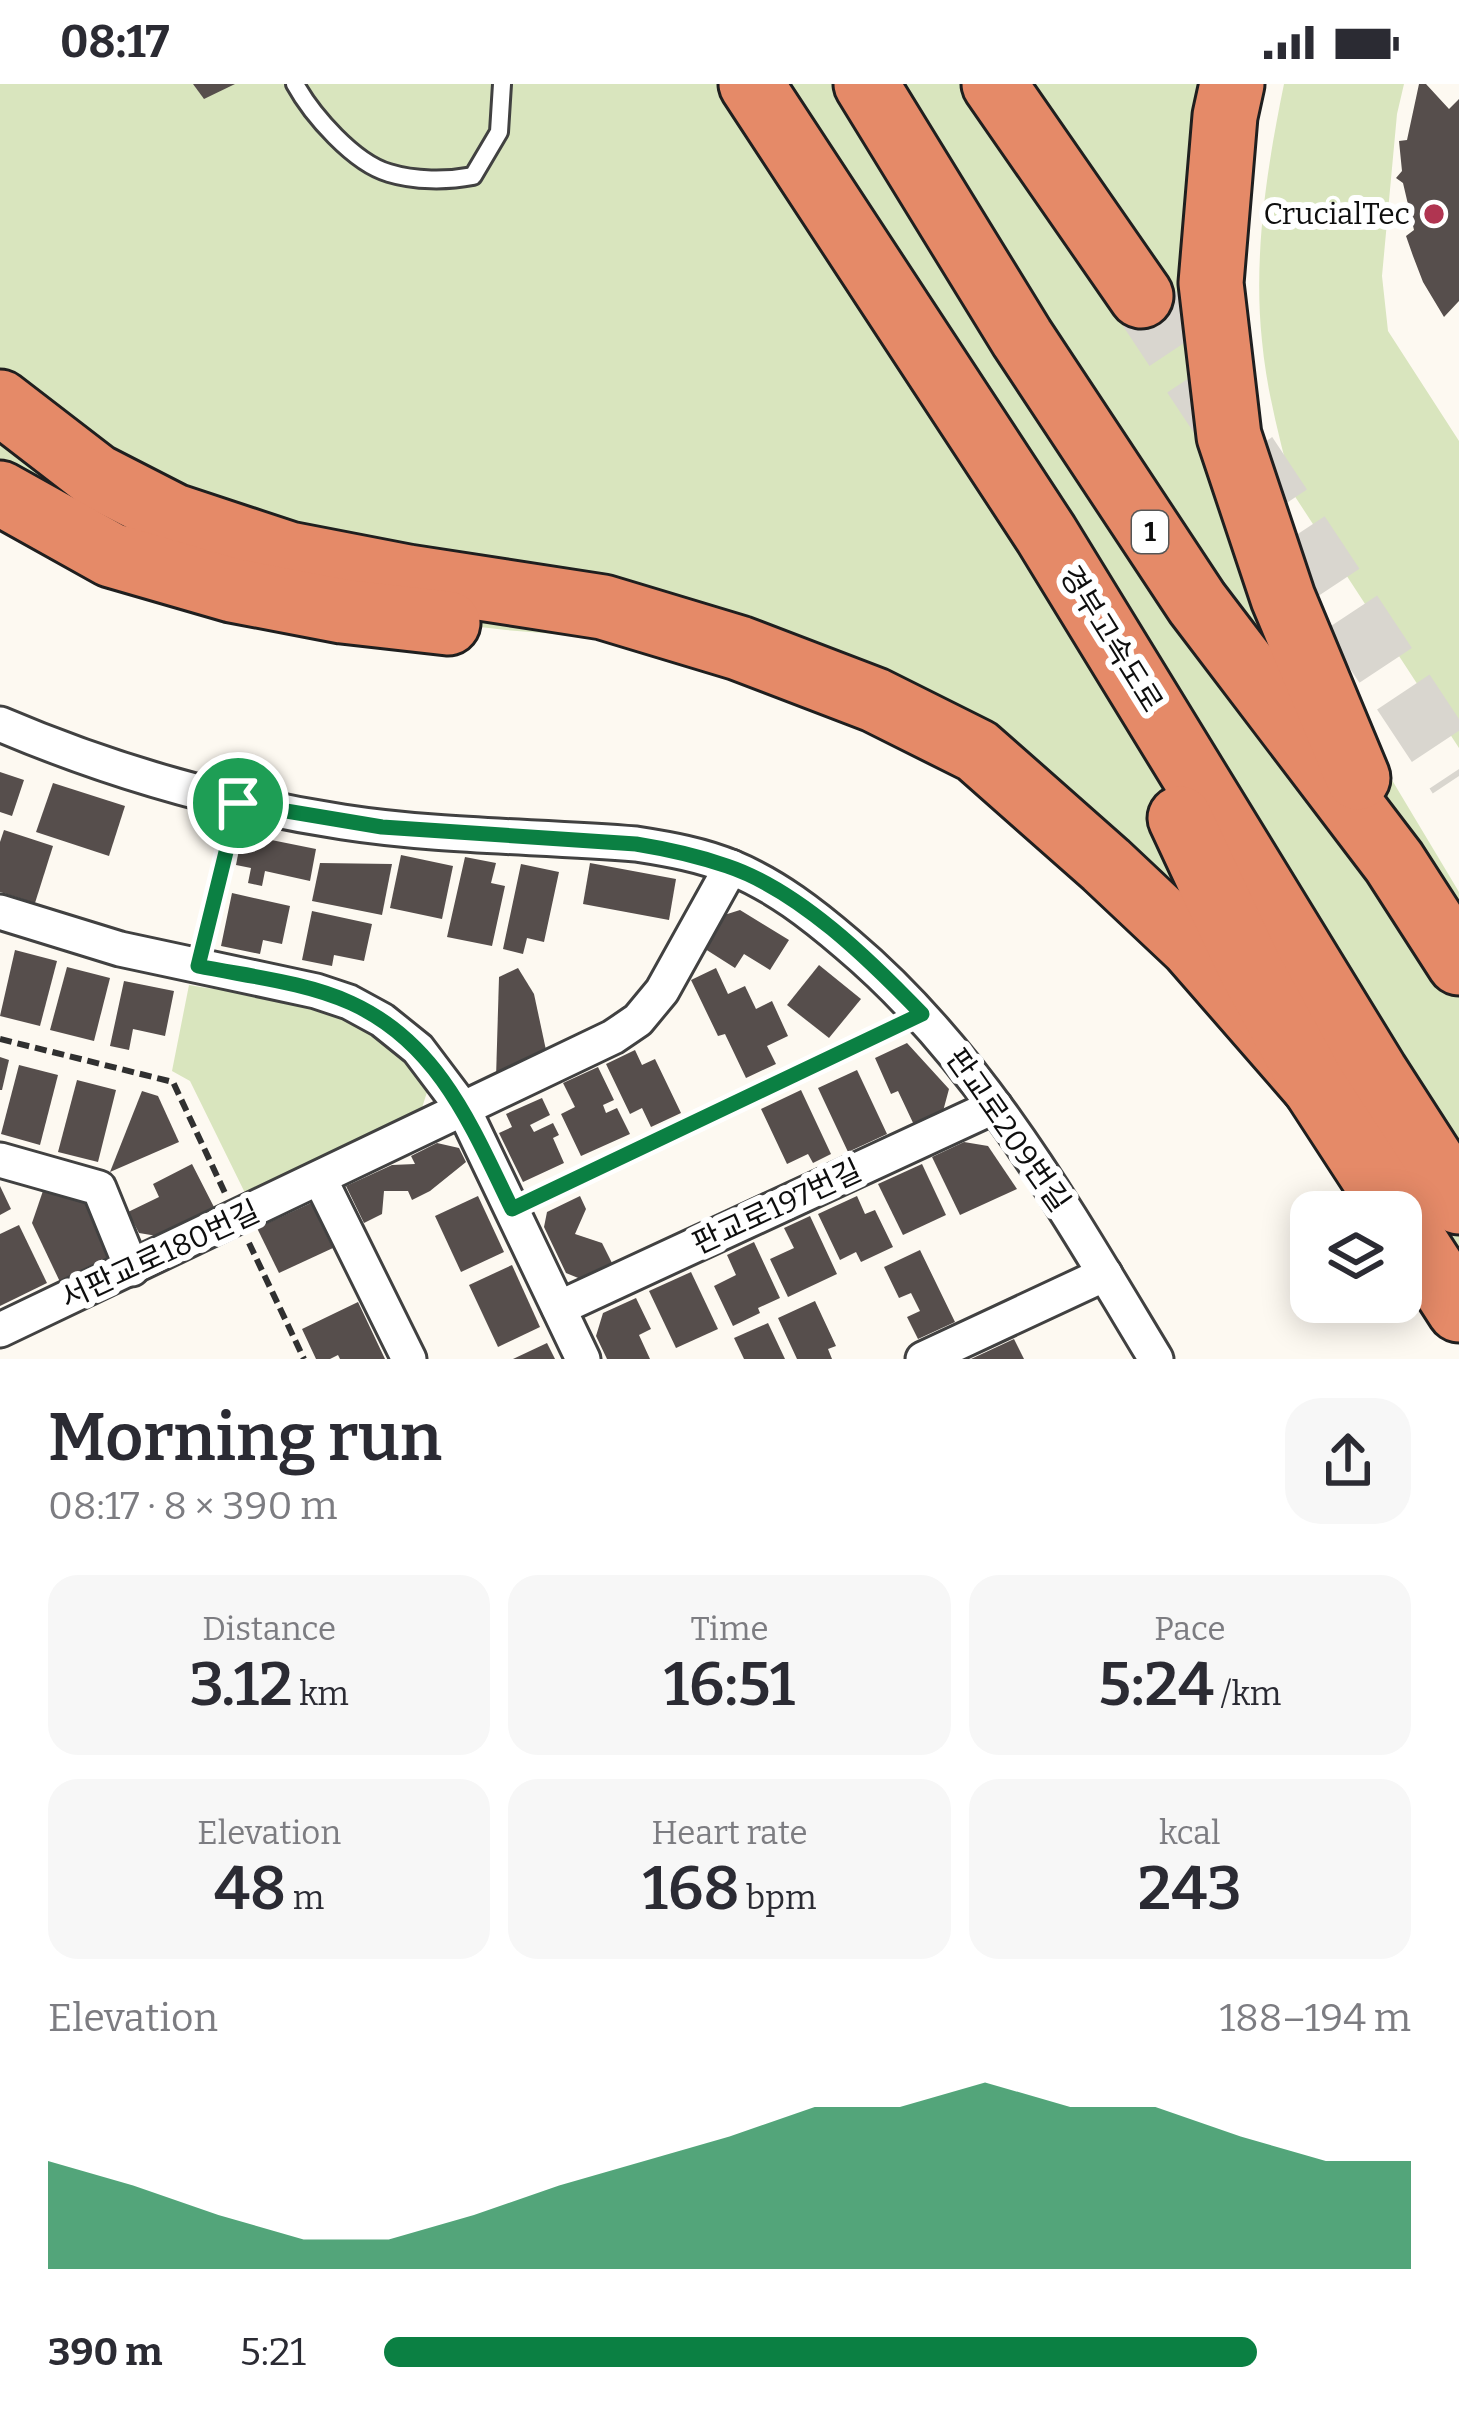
<!DOCTYPE html>
<meta charset="utf-8">
<style>
body{margin:0;font-family:Bitter,"Noto Sans KR",serif;background:#f7f7f7;color:#2b2b33;height:100vh;display:flex;flex-direction:column;font-size:45px;white-space:nowrap}
*{box-sizing:border-box;margin:0}
p{font-size:39px;color:#7c7c81}
.icon{flex:none;width:66px;height:66px;fill:none;stroke:currentColor;stroke-width:2;stroke-linecap:round;stroke-linejoin:round}
.map{position:relative;height:1275px;overflow:hidden}
.side{display:flex;flex-direction:column;background:#fff;flex:1}
.side>*{flex:none}
.fabs{position:absolute;left:1290px;top:1107px;display:grid;gap:24px}
.fabs a{display:grid;place-items:center;width:132px;height:132px;border-radius:24px;background:#fff;box-shadow:0 6px 30px #0003;font-size:60px}
.pin{position:absolute;display:grid;place-items:center;width:102px;height:102px;color:#fff;margin:-51px;border:6px solid #fff;border-radius:50%;box-shadow:0 3px 12px #0007}
.round{display:grid;place-items:center;flex:none;width:126px;height:126px;border-radius:36px;background:#f7f7f7}
.headline{display:flex;align-items:center;justify-content:space-between;height:204px;padding:0 48px}
h1{font-size:66px;font-weight:600;line-height:90px}
.figures{display:grid;grid-template-columns:repeat(3,1fr);gap:18px;height:204px;padding:12px 48px}
.figures div{display:grid;align-content:center;border-radius:30px;background:#f7f7f7;text-align:center}
.figures b{font-size:60px;font-weight:600}
.figures small{font-size:33px;font-weight:400}
.figures p{font-size:33px}
.chart{height:336px;padding:24px 48px}
.chart p{display:flex;justify-content:space-between}
.chart svg{width:100%;height:216px;margin-top:12px;fill:#0b8043;opacity:.7}
ul{padding:0 48px;list-style:none;font-size:39px}
li{display:grid;grid-template-columns:192px 144px 1fr;align-items:center;height:90px}
li i{height:30px;border-radius:15px;background:#0b8043}
.status{display:flex;justify-content:space-between;align-items:center;height:84px;padding:0 60px;background:#fff;direction:ltr}
.status svg{height:33px;fill:currentColor}
.map>svg:first-child{display:block}
.green{fill:#d9e5be}
.building{fill:#564e4c}
.lines{fill:none;stroke-linecap:round;stroke-linejoin:round}
.highway-tunnel{stroke:#d9d6cf;stroke-width:63;stroke-dasharray:63 32;stroke-linecap:butt}
.lane-casing{stroke:#414141;stroke-width:22}
.street-casing{stroke:#414141;stroke-width:39}
.highway-casing{stroke:#1f1f1f;stroke-width:69}
.path{stroke:#303030;stroke-width:6;stroke-dasharray:12 6;stroke-linecap:butt}
.lane{stroke:#fff;stroke-width:16}
.street{stroke:#fff;stroke-width:33}
.highway{stroke:#e58a68;stroke-width:63}
.route-casing{stroke:#fff;stroke-width:24}
.route{stroke:#0b8043;stroke-width:15}
.poi-dot{fill:#b03551;stroke:#fff;stroke-width:4.5}
.labels{text-anchor:middle;dominant-baseline:central;stroke-width:12;stroke-linejoin:round;paint-order:stroke}
.shield{fill:#fff;stroke:#565656;stroke-width:3}
.shield-label{font-size:27px;font-weight:bold;fill:#0e0e0e}
.poi-label{font-size:30px;fill:#0e0e0e;stroke:#fff;text-anchor:end}
.street-label{font-size:30px;fill:#0e0e0e;stroke:#fff}
</style>
<div class="status"><b>08:17</b><svg viewBox="0 0 49 12"><path d="M0 12V9h3v3zM5 12V6h3v6zM10 12V3h3v9zM15 12V0h3v12zM26 1h20v11H26zM47 4h2v5h-2z"/></svg></div>
<div class="map">
<svg width="1459" height="1275" viewBox="0 0 1459 1275">
<rect width="100%" height="100%" fill="#fdf9f1"/>
<g class="green">
<path d="M 0,0 L 1232,0 L 1211,199 L 1283,514 L 1459,808 L 1459,1226 L 1401,1136 L 977,667 L 739,565 L 506,546 L 342,527 L 0,409 Z"/>
<path d="M 1284,0 L 1404,0 L 1397,30 L 1382,192 L 1388,247 L 1459,357 L 1459,664 L 1294,411 C 1281,360 1267,310 1262,257 C 1253,172 1267,83 1284,0 Z"/>
<path d="M 189,901 C 253,912 326,915 381,956 C 398,969 414,987 429,1002 L 420,1030 L 247,1113 L 190,997 L 172,987 Z"/>
</g>
<g class="building">
<path d="M 193,0 L 235,0 L 204,15 Z"/>
<path d="M 1419,0 L 1426,0 L 1449,25 L 1459,15 L 1459,217 L 1444,233 L 1423,198 L 1413,172 L 1406,152 L 1414,146 L 1403,99 L 1396,94 L 1402,87 L 1399,57 L 1407,56 Z"/>
<path d="M 0,688 L 24,696 L 12,732 L 0,728 Z"/>
<path d="M 53,699 L 125,722 L 109,772 L 36,748 Z"/>
<path d="M 4,746 L 53,762 L 35,819 L 0,808 L 0,758 Z"/>
<path d="M 242,750 L 316,765 L 310,797 L 265,787 L 262,802 L 248,799 L 251,784 L 236,781 Z"/>
<path d="M 401,771 L 453,782 L 442,835 L 390,824 Z"/>
<path d="M 465,773 L 496,779 L 491,799 L 505,802 L 492,862 L 447,853 Z"/>
<path d="M 320,779 L 392,780 L 382,831 L 312,817 Z"/>
<path d="M 590,779 L 676,795 L 669,836 L 583,820 Z"/>
<path d="M 521,780 L 559,788 L 544,858 L 527,854 L 523,870 L 503,865 Z"/>
<path d="M 232,809 L 290,822 L 282,860 L 263,856 L 260,870 L 221,862 Z"/>
<path d="M 740,826 L 789,856 L 770,886 L 744,870 L 735,884 L 702,863 L 721,832 Z"/>
<path d="M 312,827 L 372,840 L 364,877 L 334,871 L 332,882 L 302,876 Z"/>
<path d="M 15,866 L 57,877 L 40,942 L 0,932 Z"/>
<path d="M 819,881 L 861,915 L 829,954 L 787,921 Z"/>
<path d="M 67,883 L 110,894 L 94,957 L 50,946 Z"/>
<path d="M 518,884 L 534,910 L 546,966 L 496,994 L 499,893 Z"/>
<path d="M 716,884 L 728,910 L 745,902 L 756,925 L 772,917 L 788,952 L 767,962 L 776,980 L 746,994 L 725,950 L 718,952 L 691,896 Z"/>
<path d="M 124,897 L 174,907 L 165,952 L 133,945 L 129,966 L 110,962 Z"/>
<path d="M 907,959 L 949,1005 L 942,1031 L 915,1043 L 898,1007 L 891,1010 L 875,974 Z"/>
<path d="M 635,966 L 642,981 L 655,975 L 681,1029 L 651,1043 L 642,1024 L 630,1030 L 606,980 Z"/>
<path d="M 0,973 L 9,976 L 2,1006 L 0,1006 Z"/>
<path d="M 19,981 L 58,991 L 40,1061 L 1,1050 Z"/>
<path d="M 598,983 L 614,1016 L 603,1021 L 606,1029 L 617,1024 L 630,1050 L 581,1072 L 561,1030 L 575,1023 L 563,999 Z"/>
<path d="M 857,986 L 887,1050 L 848,1068 L 818,1004 Z"/>
<path d="M 77,996 L 116,1006 L 98,1078 L 58,1068 Z"/>
<path d="M 801,1006 L 831,1070 L 813,1079 L 808,1070 L 787,1080 L 761,1025 Z"/>
<path d="M 142,1007 L 158,1012 L 179,1058 L 110,1088 Z"/>
<path d="M 542,1014 L 550,1031 L 530,1041 L 534,1048 L 553,1039 L 559,1051 L 553,1054 L 564,1079 L 523,1098 L 499,1049 L 512,1043 L 506,1030 Z"/>
<path d="M 964,1058 L 988,1062 L 1017,1105 L 960,1131 L 932,1073 Z"/>
<path d="M 437,1059 L 459,1064 L 466,1078 L 430,1107 L 412,1116 L 408,1107 L 384,1107 L 382,1130 L 364,1139 L 346,1102 L 392,1081 L 415,1080 L 411,1072 Z"/>
<path d="M 192,1080 L 216,1127 L 163,1153 L 139,1149 L 128,1128 L 159,1113 L 153,1100 Z"/>
<path d="M 922,1080 L 946,1131 L 903,1151 L 878,1100 Z"/>
<path d="M 45,1101 L 85,1113 L 115,1175 L 61,1200 L 32,1139 Z"/>
<path d="M 0,1102 L 11,1125 L 0,1131 Z"/>
<path d="M 478,1112 L 504,1168 L 461,1188 L 435,1132 Z"/>
<path d="M 580,1112 L 586,1125 L 575,1150 L 602,1159 L 615,1185 L 588,1198 L 566,1189 L 544,1143 L 547,1128 Z"/>
<path d="M 857,1112 L 865,1130 L 875,1126 L 893,1163 L 861,1178 L 856,1168 L 840,1176 L 818,1130 Z"/>
<path d="M 311,1119 L 333,1164 L 279,1189 L 257,1144 Z"/>
<path d="M 810,1132 L 837,1190 L 788,1213 L 770,1175 L 794,1164 L 784,1144 Z"/>
<path d="M 19,1141 L 47,1199 L 0,1222 L 0,1150 Z"/>
<path d="M 754,1158 L 780,1214 L 758,1224 L 760,1229 L 733,1242 L 714,1202 L 736,1191 L 727,1171 Z"/>
<path d="M 920,1166 L 955,1238 L 918,1255 L 907,1233 L 920,1227 L 911,1209 L 899,1214 L 884,1183 Z"/>
<path d="M 512,1181 L 540,1243 L 498,1263 L 469,1201 Z"/>
<path d="M 691,1188 L 718,1245 L 676,1264 L 649,1207 Z"/>
<path d="M 636,1214 L 651,1245 L 639,1251 L 650,1275 L 607,1275 L 596,1252 L 603,1229 Z"/>
<path d="M 815,1217 L 836,1262 L 828,1265 L 832,1275 L 797,1275 L 778,1234 Z"/>
<path d="M 358,1218 L 385,1275 L 340,1275 L 338,1271 L 330,1275 L 316,1275 L 302,1245 Z"/>
<path d="M 768,1239 L 785,1275 L 744,1275 L 734,1254 Z"/>
<path d="M 1014,1255 L 1024,1275 L 971,1275 Z"/>
<path d="M 547,1259 L 555,1275 L 513,1275 Z"/>
</g>
<g class="lines">
<path class="highway-tunnel" d="M 1141,212 L 1459,692"/>
<defs>
<path id="lane" d="M 295,0 C 312,31 354,79 389,89 C 415,97 447,97 473,92 L 499,48 L 502,0"/>
<g id="street">
<path d="M 0,640 C 110,687 225,720 343,738 C 440,753 539,752 636,760 C 668,765 703,771 733,784 C 776,802 812,830 847,860 C 980,972 1067,1128 1156,1275"/>
<path d="M 0,828 L 120,865 L 316,907 L 349,918 L 382,936 L 418,965 L 464,1026 L 583,1275"/>
<path d="M 0,1076 L 99,1104 L 132,1185"/>
<path d="M 320,1095 L 409,1275"/>
<path d="M 559,1224 L 995,1022"/>
<path d="M 0,1246 L 613,953 L 638,936 L 662,907 L 731,783"/>
<path d="M 923,1275 L 1105,1190"/>
</g>
<g id="highway">
<path d="M 751,0 L 1046,450 L 1376,989 L 1459,1118"/>
<path d="M 866,0 L 1022,254 L 1197,519 L 1394,778 L 1459,879"/>
<path d="M 994,0 L 1141,212"/>
<path d="M 1232,0 L 1225,32 L 1211,199 L 1229,352 L 1283,514 L 1358,694"/>
<path d="M 0,318 L 96,392 L 174,432 L 289,470 L 408,493 L 603,523 L 739,564 L 875,616 L 977,667 L 1106,781 L 1192,862 L 1314,1002"/>
<path d="M 0,409 L 111,471 L 232,506 L 342,527 L 448,539"/>
<path d="M 1180,734 L 1250,884 L 1314,1002 L 1396,1128"/>
<path d="M 1401,1136 L 1459,1226"/>
</g>
</defs>
<use href="#lane" class="lane-casing"/>
<use href="#street" class="street-casing"/>
<use href="#highway" class="highway-casing"/>
<g class="path">
<path d="M 204,855 L 231,746"/>
<path d="M 0,955 L 173,998 L 225,1109"/>
<path d="M 536,1113 L 893,943"/>
<path d="M 249,1159 L 304,1275"/>
</g>
<use href="#lane" class="lane"/>
<use href="#street" class="street"/>
<use href="#highway" class="highway"/>
</g>
<g class="lines">
<defs>
<path id="route" d="M 238,719 L 382,743 L 636,760 C 667,765 698,772 727,782 C 799,806 870,876 922,930 L 512,1125 C 472,1043 439,959 351,919 C 306,898 246,892 198,882 Z"/>
</defs>
<use href="#route" class="route-casing"/>
<use href="#route" class="route"/>
</g>
<circle class="poi-dot" cx="1434" cy="130" r="12"/>
<g class="labels">
<rect class="shield" x="1132" y="427" width="36" height="42" rx="9"/>
<g class="shield-label">
<text x="1150" y="448">1</text>
</g>
<g class="poi-label">
<text x="1410" y="130">CrucialTec</text>
</g>
<g class="street-label">
<text transform="translate(1111 555) rotate(58)">경부고속도로</text>
<text transform="translate(1008 1046) rotate(55)">판교로209번길</text>
<text transform="translate(777 1123) rotate(-25)">판교로197번길</text>
<text transform="translate(160 1171) rotate(-25)">서판교로180번길</text>
</g>
</g>
</svg>
<div class="fabs">
<a><svg class="icon" aria-label="layers" viewBox="0 0 24 24"><path d="M12 4l9 5-9 5-9-5zM3 14l9 5 9-5"/></svg></a>
</div>
<div class="pin" style="left:238px;top:719px;background:#1e9e55"><svg class="icon" aria-label="arrive" viewBox="0 0 24 24"><path d="M6 21V4h12l-3 4 3 4H6"/></svg></div>
</div>
<section class="side">
<div class="headline"><div><h1>Morning run</h1><p>08:17 · 8 × 390 m</p></div><a class="round"><svg class="icon" aria-label="share" viewBox="0 0 24 24"><path d="M12 15V3M7 8l5-5 5 5M5 13v7h14v-7"/></svg></a></div>
<div class="figures">
<div><p>Distance</p><b>3.12<small> km</small></b></div>
<div><p>Time</p><b>16:51</b></div>
<div><p>Pace</p><b>5:24<small> /km</small></b></div>
</div>
<div class="figures">
<div><p>Elevation</p><b>48<small> m</small></b></div>
<div><p>Heart rate</p><b>168<small> bpm</small></b></div>
<div><p>kcal</p><b>243</b></div>
</div>
<div class="chart"><p><span>Elevation</span>188–194 m</p>
<svg viewBox="0 0 160 44" preserveAspectRatio="none"><path d="M0 44V22L10 27L20 33L30 38L40 38L50 33L60 27L70 22L80 17L90 11L100 11L110 6L120 11L130 11L140 17L150 22L160 22V44z"/></svg>
</div>
<ul>
<li><b>390 m</b>5:21<i style="width:85%"></i></li>
</ul>
</section>
